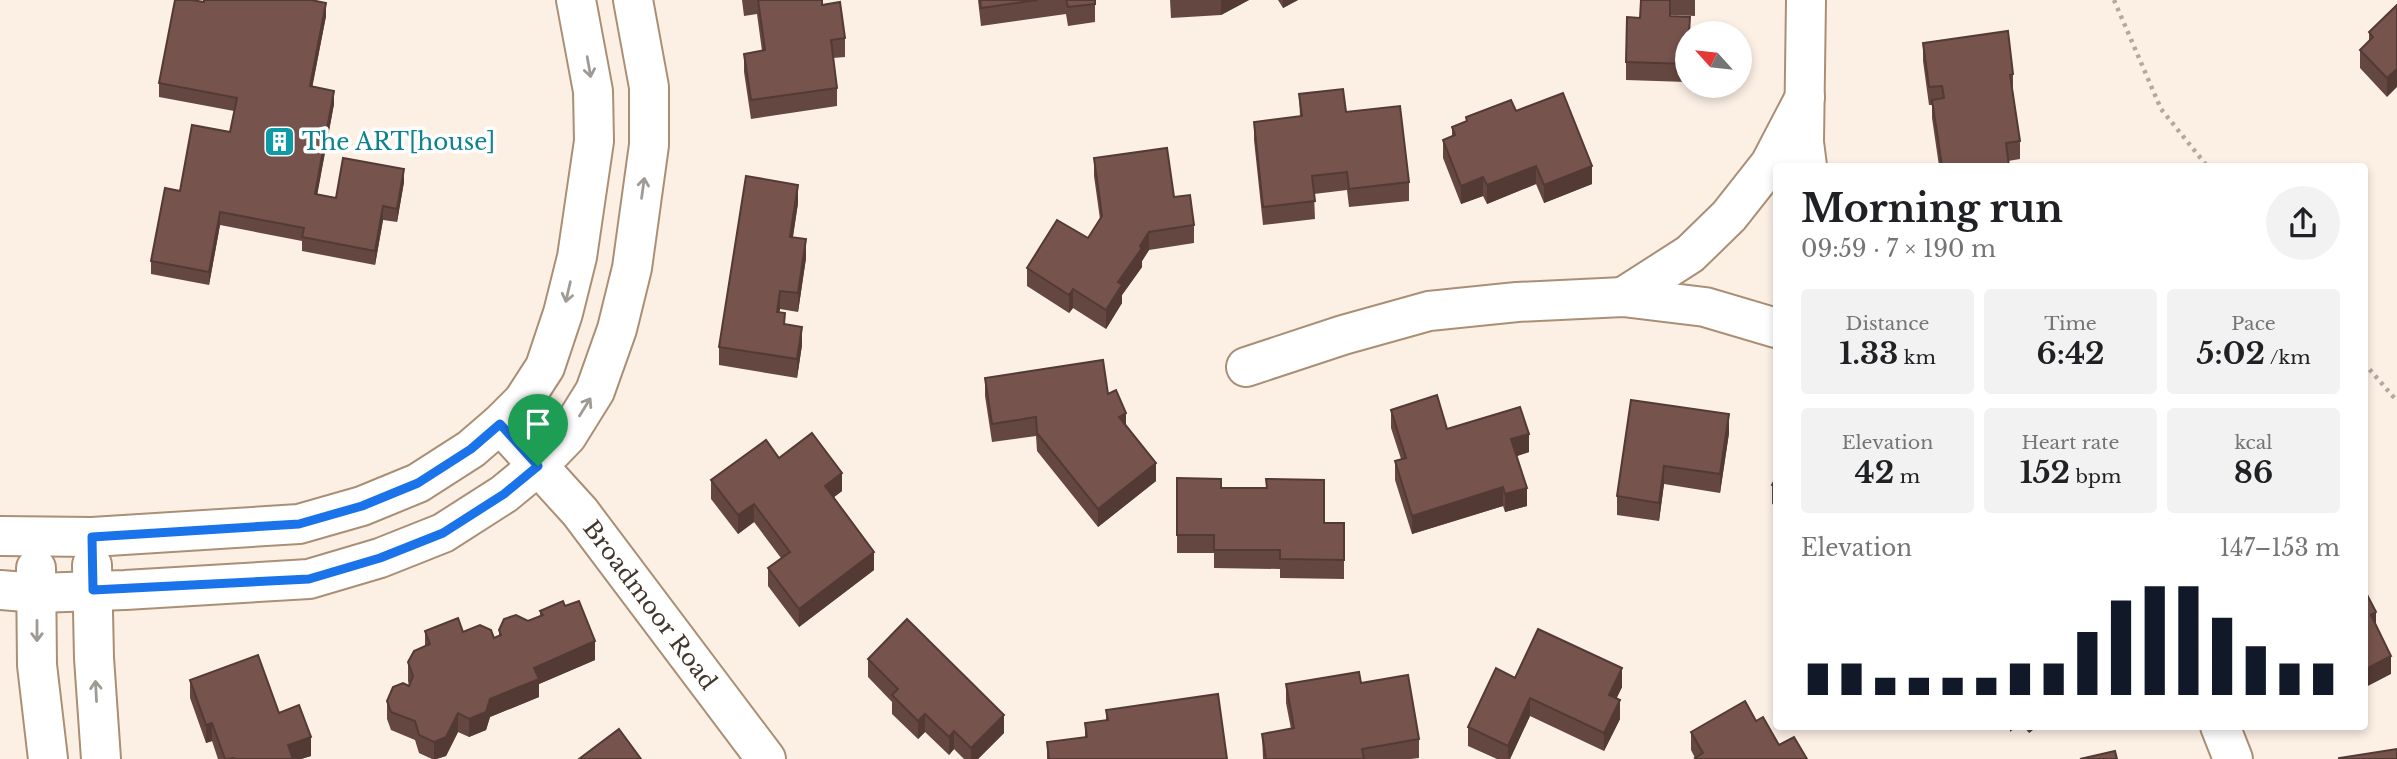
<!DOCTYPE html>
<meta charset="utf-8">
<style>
body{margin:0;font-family:"Libre Baskerville",serif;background:#f2f2f2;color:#202124;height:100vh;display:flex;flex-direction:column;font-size:26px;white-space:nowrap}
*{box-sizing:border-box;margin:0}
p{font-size:23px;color:#757577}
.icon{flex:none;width:38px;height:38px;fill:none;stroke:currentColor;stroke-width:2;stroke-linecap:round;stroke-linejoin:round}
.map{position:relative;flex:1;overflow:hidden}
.panel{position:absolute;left:1773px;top:163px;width:595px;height:567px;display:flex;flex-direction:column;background:#fff;border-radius:7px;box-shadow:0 4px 10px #0003}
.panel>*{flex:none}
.needle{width:46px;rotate:297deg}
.tools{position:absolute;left:1675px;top:21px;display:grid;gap:14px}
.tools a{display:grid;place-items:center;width:77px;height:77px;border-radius:50%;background:#fff;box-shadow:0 4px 10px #0003;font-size:35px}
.pin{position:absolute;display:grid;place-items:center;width:60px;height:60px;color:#fff;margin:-72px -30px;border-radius:50% 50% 50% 0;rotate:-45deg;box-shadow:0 0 7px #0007}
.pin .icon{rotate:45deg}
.round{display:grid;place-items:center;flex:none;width:74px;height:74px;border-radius:37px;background:#f2f2f2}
.head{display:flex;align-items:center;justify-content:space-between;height:119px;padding:0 28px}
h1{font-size:38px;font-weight:800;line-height:52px}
.metrics{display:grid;grid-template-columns:repeat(3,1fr);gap:10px;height:119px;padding:7px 28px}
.metrics div{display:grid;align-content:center;border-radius:7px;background:#f2f2f2;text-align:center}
.metrics b{font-size:30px;font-weight:800}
.metrics small{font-size:19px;font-weight:400}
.metrics p{font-size:19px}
.chart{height:196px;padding:14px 28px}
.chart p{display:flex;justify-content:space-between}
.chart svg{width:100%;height:126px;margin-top:7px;stroke:#111827;stroke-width:6}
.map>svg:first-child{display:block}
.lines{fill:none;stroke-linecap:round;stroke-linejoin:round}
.minor-casing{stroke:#aa8f75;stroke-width:42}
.path{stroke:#b4a89d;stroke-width:4.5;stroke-dasharray:3.5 5;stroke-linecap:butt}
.minor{stroke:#fff;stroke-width:38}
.wall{fill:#654741}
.shaded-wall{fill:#533a35}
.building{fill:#76534c;stroke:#533a35;stroke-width:2}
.oneway{stroke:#a09a95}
.route-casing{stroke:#fff;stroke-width:14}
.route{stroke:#1a73e8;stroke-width:9}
.labels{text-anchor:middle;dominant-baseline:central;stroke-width:7;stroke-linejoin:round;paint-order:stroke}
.culture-label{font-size:23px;fill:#0d838f;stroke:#fff;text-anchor:start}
.street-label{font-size:23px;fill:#42362b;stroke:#fff}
</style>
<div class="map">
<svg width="2397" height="759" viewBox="0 0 2397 759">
<rect width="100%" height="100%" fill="#fcf0e5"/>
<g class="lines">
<defs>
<g id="minor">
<path d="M 1806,0 L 1804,142 L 1807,166"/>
<path d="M 1623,297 L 1690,254 L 1729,216 L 1770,164 L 1805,97"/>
<path d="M 1246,367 L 1343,335 L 1429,311 L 1517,302 L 1623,297 L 1705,307 L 1776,328"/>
<path d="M 500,424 L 580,512 L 766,759"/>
<path d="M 0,536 L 92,537 L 299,524 L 362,506 L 418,483 L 471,449 L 500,424 L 523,401 L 545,367 L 563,313 L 577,257 L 594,141 L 593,91 L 576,0"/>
<path d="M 92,565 L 94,658 L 101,759"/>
<path d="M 36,568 L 37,665 L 48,759"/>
<path d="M 0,590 L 37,593 L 125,590 L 309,579 L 380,558 L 443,533 L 504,494 L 538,466 L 567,436 L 595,391 L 617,329 L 632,268 L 649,145 L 649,87 L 633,0"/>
<path d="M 2220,726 L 2233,759"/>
</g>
</defs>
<use href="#minor" class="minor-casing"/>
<g class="path">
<path d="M 2114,0 L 2161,109 L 2207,166"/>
<path d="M 2364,363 L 2397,401"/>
</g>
<use href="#minor" class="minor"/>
</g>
<g class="wall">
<path d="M 742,0 L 822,0 L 822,5 L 845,38 L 845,57 L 833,58 L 837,88 L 837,106 L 751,119 L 744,72 L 744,54 L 762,51 L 757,14 L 744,16 Z"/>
<path d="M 978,0 L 1095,0 L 1095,22 L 1068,26 L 1066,14 L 981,26 Z"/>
<path d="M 1170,0 L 1249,0 L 1221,15 L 1171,18 Z"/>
<path d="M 1278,0 L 1298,0 L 1283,8 Z"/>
<path d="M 1641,0 L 1695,0 L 1695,16 L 1670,15 L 1670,16 L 1687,33 L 1687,82 L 1626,80 L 1626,62 L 1640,18 Z"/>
<path d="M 204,2 L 326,16 L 312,87 L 334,104 L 317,194 L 336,198 L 404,182 L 397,222 L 383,220 L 375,265 L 302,251 L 302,241 L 220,225 L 209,285 L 151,274 L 151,261 L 180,191 L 230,132 L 234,111 L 159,97 L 159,83 Z"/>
<path d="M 2397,5 L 2387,97 L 2360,68 L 2360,50 L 2369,41 L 2369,32 Z"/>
<path d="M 1923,43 L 2013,74 L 2013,92 L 2020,141 L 2020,159 L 2008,161 L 2009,166 L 1939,166 L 1932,118 L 1932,105 L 1929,105 L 1923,61 Z"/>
<path d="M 1299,94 L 1346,112 L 1409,182 L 1409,201 L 1349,207 L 1347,190 L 1314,194 L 1315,219 L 1263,225 L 1254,140 L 1254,122 L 1300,117 Z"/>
<path d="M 1516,111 L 1592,184 L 1544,203 L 1536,184 L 1487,204 L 1483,196 L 1461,204 L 1443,158 L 1443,140 L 1452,136 L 1452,127 L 1466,122 L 1466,117 Z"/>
<path d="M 1094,158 L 1174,197 L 1194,225 L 1194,243 L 1149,250 L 1142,261 L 1142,267 L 1122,295 L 1122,303 L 1106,329 L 1073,308 L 1069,313 L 1027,286 L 1027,268 L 1088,238 L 1100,219 L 1094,176 Z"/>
<path d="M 798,203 L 793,237 L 806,258 L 798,312 L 780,309 L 779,312 L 785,324 L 802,345 L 797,378 L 719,365 L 719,347 Z"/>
<path d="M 985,378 L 1108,394 L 1156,481 L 1098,527 L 1037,451 L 1036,436 L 992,442 L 985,396 Z"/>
<path d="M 1631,400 L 1729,433 L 1720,493 L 1664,484 L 1659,521 L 1617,515 L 1617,496 Z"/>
<path d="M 1391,410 L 1447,429 L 1529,452 L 1517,456 L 1527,506 L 1505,512 L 1503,506 L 1412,534 L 1395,480 L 1395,461 L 1401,459 L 1391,428 Z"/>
<path d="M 779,458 L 842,491 L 834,497 L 874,570 L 799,627 L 768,586 L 768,568 L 781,558 L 754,522 L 738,534 L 711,499 L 711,480 Z"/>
<path d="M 1177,478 L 1221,488 L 1324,523 L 1344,523 L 1344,579 L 1280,578 L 1280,569 L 1214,568 L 1214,553 L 1177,553 Z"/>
<path d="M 1776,478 L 1776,506 L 1772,504 L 1772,485 Z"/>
<path d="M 565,606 L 595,660 L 539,684 L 539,697 L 490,717 L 486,730 L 469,737 L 458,732 L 446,756 L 437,759 L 432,759 L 419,753 L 415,740 L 391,730 L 387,719 L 387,701 L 409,686 L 408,681 L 408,662 L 425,646 L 425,631 L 463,632 L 494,638 L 499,636 L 499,630 L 540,616 L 540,611 Z"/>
<path d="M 868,659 L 1004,733 L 978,759 L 964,759 L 954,749 L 949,755 L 925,732 L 918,739 L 892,714 L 892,702 L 868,677 Z"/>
<path d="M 1515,678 L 1622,687 L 1616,699 L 1620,719 L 1604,751 L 1530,716 L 1510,759 L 1497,759 L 1468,746 L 1468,727 Z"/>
<path d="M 190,680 L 279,713 L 311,756 L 301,759 L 218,759 L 212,741 L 206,743 L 190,698 Z"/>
<path d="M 1361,683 L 1419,739 L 1419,758 L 1411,759 L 1263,759 L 1262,734 L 1291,729 L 1286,703 L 1286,684 Z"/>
<path d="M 1106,710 L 1227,759 L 1047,759 L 1047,742 L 1085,737 L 1085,723 L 1106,720 Z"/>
<path d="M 1756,721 L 1779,745 L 1807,759 L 1695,758 L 1691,750 L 1691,732 Z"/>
<path d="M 2023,726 L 2038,726 L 2029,733 Z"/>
</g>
<g class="shaded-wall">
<path d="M 1221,0 L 1249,0 L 1221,15 Z"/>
<path d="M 1283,0 L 1298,0 L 1283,8 Z"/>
<path d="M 326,3 L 326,16 L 310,99 L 310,86 Z"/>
<path d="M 2397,69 L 2397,87 L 2387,97 L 2387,78 Z"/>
<path d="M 334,91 L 334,104 L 315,207 L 315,194 Z"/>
<path d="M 1536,166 L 1536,184 L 1487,204 L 1487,185 Z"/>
<path d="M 1592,166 L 1592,184 L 1544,203 L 1544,185 Z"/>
<path d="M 404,169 L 404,182 L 397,222 L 397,209 Z"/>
<path d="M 1483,177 L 1483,196 L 1461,204 L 1461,186 Z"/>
<path d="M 798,185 L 798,203 L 790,255 L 790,237 Z"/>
<path d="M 383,206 L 383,220 L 375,265 L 375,251 Z"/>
<path d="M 220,212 L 220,225 L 209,285 L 209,272 Z"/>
<path d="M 1149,232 L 1149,250 L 1142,261 L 1142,267 L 1122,295 L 1122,303 L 1106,329 L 1106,310 L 1118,282 Z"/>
<path d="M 806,239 L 806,258 L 798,312 L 798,293 Z"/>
<path d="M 1073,289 L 1073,308 L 1069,313 L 1069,295 Z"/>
<path d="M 780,291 L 780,309 L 777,330 L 777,312 Z"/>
<path d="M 802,327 L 802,345 L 797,378 L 797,359 Z"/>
<path d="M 1126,413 L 1126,431 L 1119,417 Z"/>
<path d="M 1729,414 L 1729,433 L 1720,493 L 1720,474 Z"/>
<path d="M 1529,434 L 1529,452 L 1511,458 L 1511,439 Z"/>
<path d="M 1156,463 L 1156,481 L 1098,527 L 1098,509 Z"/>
<path d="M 1664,466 L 1664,484 L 1659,521 L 1659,503 Z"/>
<path d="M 842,473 L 842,491 L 825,504 L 825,486 Z"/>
<path d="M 1503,487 L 1503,506 L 1412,534 L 1412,516 Z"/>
<path d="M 1527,488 L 1527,506 L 1505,512 L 1505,494 Z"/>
<path d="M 754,504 L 754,522 L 738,534 L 738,515 Z"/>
<path d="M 874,552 L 874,570 L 799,627 L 799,609 Z"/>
<path d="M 2376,612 L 2376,631 L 2371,615 Z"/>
<path d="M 595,641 L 595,660 L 539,684 L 539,697 L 490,717 L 486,730 L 469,737 L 469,719 L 490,699 L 534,668 Z"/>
<path d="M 2391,656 L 2391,674 L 2364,688 L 2364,670 Z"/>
<path d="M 1622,668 L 1622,687 L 1609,714 L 1609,695 Z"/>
<path d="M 1530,698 L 1530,716 L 1510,759 L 1508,759 L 1508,746 Z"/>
<path d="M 1620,700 L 1620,719 L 1604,751 L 1604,733 Z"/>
<path d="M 458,713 L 458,732 L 446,756 L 434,759 L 434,742 Z"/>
<path d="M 925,714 L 925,732 L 918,739 L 918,721 Z"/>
<path d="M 1004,715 L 1004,733 L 978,759 L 971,759 L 971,748 Z"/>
<path d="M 212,723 L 212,741 L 206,743 L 206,725 Z"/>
<path d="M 2010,726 L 2017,726 L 2010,732 Z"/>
<path d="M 2029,726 L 2038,726 L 2029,733 Z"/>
<path d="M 954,731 L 954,749 L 949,755 L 949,737 Z"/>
<path d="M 311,737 L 311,756 L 301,759 L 288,759 L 288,745 Z"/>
</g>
<g class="building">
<path d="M 175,0 L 192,0 L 204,2 L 204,0 L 311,0 L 326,3 L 310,86 L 334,91 L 315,194 L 336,198 L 343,158 L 404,169 L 397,209 L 383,206 L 375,251 L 302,237 L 304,228 L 220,212 L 209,272 L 151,261 L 165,188 L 180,191 L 192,125 L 230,132 L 237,98 L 159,83 Z"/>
<path d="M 758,0 L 822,0 L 822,5 L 840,2 L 845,38 L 831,40 L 837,88 L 751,100 L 744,54 L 765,50 Z"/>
<path d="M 980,0 L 1038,0 L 981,8 Z"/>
<path d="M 1066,0 L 1095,0 L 1095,4 L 1068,7 Z"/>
<path d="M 1641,0 L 1670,0 L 1670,16 L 1690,17 L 1689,33 L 1687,33 L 1687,64 L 1626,62 L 1627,17 L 1640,18 Z"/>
<path d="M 2397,5 L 2397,69 L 2387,78 L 2360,50 L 2373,37 L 2369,32 Z"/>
<path d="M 2008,31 L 2013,74 L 2010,75 L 2020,141 L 2006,143 L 2009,166 L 1942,166 L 1932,100 L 1944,98 L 1942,86 L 1929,87 L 1923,43 Z"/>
<path d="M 1343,89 L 1346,112 L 1400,106 L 1409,182 L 1349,189 L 1347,172 L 1312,176 L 1315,201 L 1263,207 L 1254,122 L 1302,116 L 1299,94 Z"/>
<path d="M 1563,93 L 1592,166 L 1544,185 L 1536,166 L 1487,185 L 1483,177 L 1461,186 L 1443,140 L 1455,135 L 1452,127 L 1467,121 L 1466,117 L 1511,100 L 1516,111 Z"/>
<path d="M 1167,148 L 1174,197 L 1190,195 L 1194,225 L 1149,232 L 1140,246 L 1142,248 L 1118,282 L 1122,285 L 1106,310 L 1073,289 L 1069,295 L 1027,268 L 1057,220 L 1088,238 L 1102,216 L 1094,158 Z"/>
<path d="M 746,176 L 798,185 L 790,237 L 806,239 L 798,293 L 780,291 L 777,312 L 785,313 L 784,324 L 802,327 L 797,359 L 719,347 Z"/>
<path d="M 1103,360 L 1108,394 L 1116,390 L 1126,413 L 1119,417 L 1156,463 L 1098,509 L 1037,433 L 1036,417 L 992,424 L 985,378 Z"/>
<path d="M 1437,395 L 1447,429 L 1520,407 L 1529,434 L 1511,439 L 1527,488 L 1505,494 L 1503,487 L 1412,516 L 1395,461 L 1406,458 L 1391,410 Z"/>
<path d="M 1631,400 L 1729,414 L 1720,474 L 1664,466 L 1659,503 L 1617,496 Z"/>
<path d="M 812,433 L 842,473 L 825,486 L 874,552 L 799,609 L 768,568 L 790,552 L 754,504 L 738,515 L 711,480 L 766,440 L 779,458 Z"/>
<path d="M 1177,478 L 1221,479 L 1221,488 L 1267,488 L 1266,479 L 1324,480 L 1324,523 L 1344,523 L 1344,560 L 1280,559 L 1280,550 L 1214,550 L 1214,535 L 1177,535 Z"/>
<path d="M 1776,478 L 1776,488 L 1772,485 Z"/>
<path d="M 2364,589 L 2376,612 L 2371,615 L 2391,656 L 2364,670 Z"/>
<path d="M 563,601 L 565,606 L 579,601 L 595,641 L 534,668 L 539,679 L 490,699 L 486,712 L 469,719 L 458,713 L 446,737 L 434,742 L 419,735 L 415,721 L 391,712 L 387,701 L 393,687 L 403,683 L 409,686 L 413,676 L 408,662 L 414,651 L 430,644 L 425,631 L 458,618 L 463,632 L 480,625 L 491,630 L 494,638 L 501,635 L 499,630 L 504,619 L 516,615 L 528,621 L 543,615 L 540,611 Z"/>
<path d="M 907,619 L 1004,715 L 971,748 L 954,731 L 949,737 L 925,714 L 918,721 L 892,695 L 898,689 L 868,659 Z"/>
<path d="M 1538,629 L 1622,668 L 1609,695 L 1620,700 L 1604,733 L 1530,698 L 1508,746 L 1468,727 L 1496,668 L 1515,678 Z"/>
<path d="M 258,655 L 279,713 L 299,705 L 311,737 L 288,745 L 293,759 L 234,759 L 234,758 L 225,759 L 212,723 L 206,725 L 190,680 Z"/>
<path d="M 1359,672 L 1361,683 L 1408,675 L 1419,739 L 1362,749 L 1364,759 L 1266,759 L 1262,734 L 1294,728 L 1286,684 Z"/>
<path d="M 1218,694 L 1227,759 L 1049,759 L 1047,742 L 1087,737 L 1085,723 L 1108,720 L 1106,710 Z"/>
<path d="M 1745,701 L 1756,721 L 1763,717 L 1779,745 L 1794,737 L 1807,759 L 1696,759 L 1695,758 L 1703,753 L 1691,732 Z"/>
<path d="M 619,729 L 641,759 L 579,759 Z"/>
<path d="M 2397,749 L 2397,759 L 2339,759 L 2339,758 Z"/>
<path d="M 2115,751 L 2117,759 L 2080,759 Z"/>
</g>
<defs><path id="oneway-shaft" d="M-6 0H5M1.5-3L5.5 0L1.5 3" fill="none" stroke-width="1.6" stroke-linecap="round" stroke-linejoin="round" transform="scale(1.75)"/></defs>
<g class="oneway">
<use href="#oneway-shaft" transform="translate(589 67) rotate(80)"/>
<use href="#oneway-shaft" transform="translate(643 188) rotate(-82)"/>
<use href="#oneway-shaft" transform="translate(568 292) rotate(103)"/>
<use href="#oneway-shaft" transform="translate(585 407) rotate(-58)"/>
<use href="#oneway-shaft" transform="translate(37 631) rotate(90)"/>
<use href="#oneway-shaft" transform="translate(96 691) rotate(-93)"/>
</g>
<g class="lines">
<defs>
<path id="route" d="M 500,424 L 538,466 L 504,494 L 443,533 L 380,558 L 309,579 L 93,590 L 92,537 L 299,524 L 362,506 L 418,483 L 471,449 Z"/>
</defs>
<use href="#route" class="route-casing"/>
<use href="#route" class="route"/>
</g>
<defs>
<symbol id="building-square" viewBox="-11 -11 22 22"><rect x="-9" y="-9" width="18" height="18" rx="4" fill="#0f9aa8" stroke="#fff"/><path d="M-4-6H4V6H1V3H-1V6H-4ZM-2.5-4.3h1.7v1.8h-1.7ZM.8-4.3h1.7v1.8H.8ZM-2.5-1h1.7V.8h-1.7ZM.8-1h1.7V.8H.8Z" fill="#fff"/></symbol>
</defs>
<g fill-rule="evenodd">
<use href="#building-square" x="262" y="124" width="35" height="35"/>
</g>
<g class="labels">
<g class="culture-label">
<text x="302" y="142">The ART[house]</text>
</g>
<g class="street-label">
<text transform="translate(650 605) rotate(53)">Broadmoor Road</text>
</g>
</g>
</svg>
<div class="tools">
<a><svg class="needle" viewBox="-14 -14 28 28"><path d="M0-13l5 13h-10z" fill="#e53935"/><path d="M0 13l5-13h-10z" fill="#757577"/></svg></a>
</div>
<div class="pin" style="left:538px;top:466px;background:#1e9e55"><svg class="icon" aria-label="arrive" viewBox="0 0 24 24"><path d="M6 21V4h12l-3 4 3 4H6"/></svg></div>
<section class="panel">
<div class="head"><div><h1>Morning run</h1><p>09:59 · 7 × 190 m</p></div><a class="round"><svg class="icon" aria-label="share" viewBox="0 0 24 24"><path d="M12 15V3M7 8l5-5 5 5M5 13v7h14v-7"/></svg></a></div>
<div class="metrics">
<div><p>Distance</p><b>1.33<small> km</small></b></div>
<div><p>Time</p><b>6:42</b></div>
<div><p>Pace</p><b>5:02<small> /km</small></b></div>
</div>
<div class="metrics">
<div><p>Elevation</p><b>42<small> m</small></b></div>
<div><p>Heart rate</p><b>152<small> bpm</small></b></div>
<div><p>kcal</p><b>86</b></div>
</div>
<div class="chart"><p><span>Elevation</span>147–153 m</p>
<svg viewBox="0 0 160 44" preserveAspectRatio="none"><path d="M5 44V33M15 44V33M25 44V38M35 44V38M45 44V38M55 44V38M65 44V33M75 44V33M85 44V22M95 44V11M105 44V6M115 44V6M125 44V17M135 44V27M145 44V33M155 44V33"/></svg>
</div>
</section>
</div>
